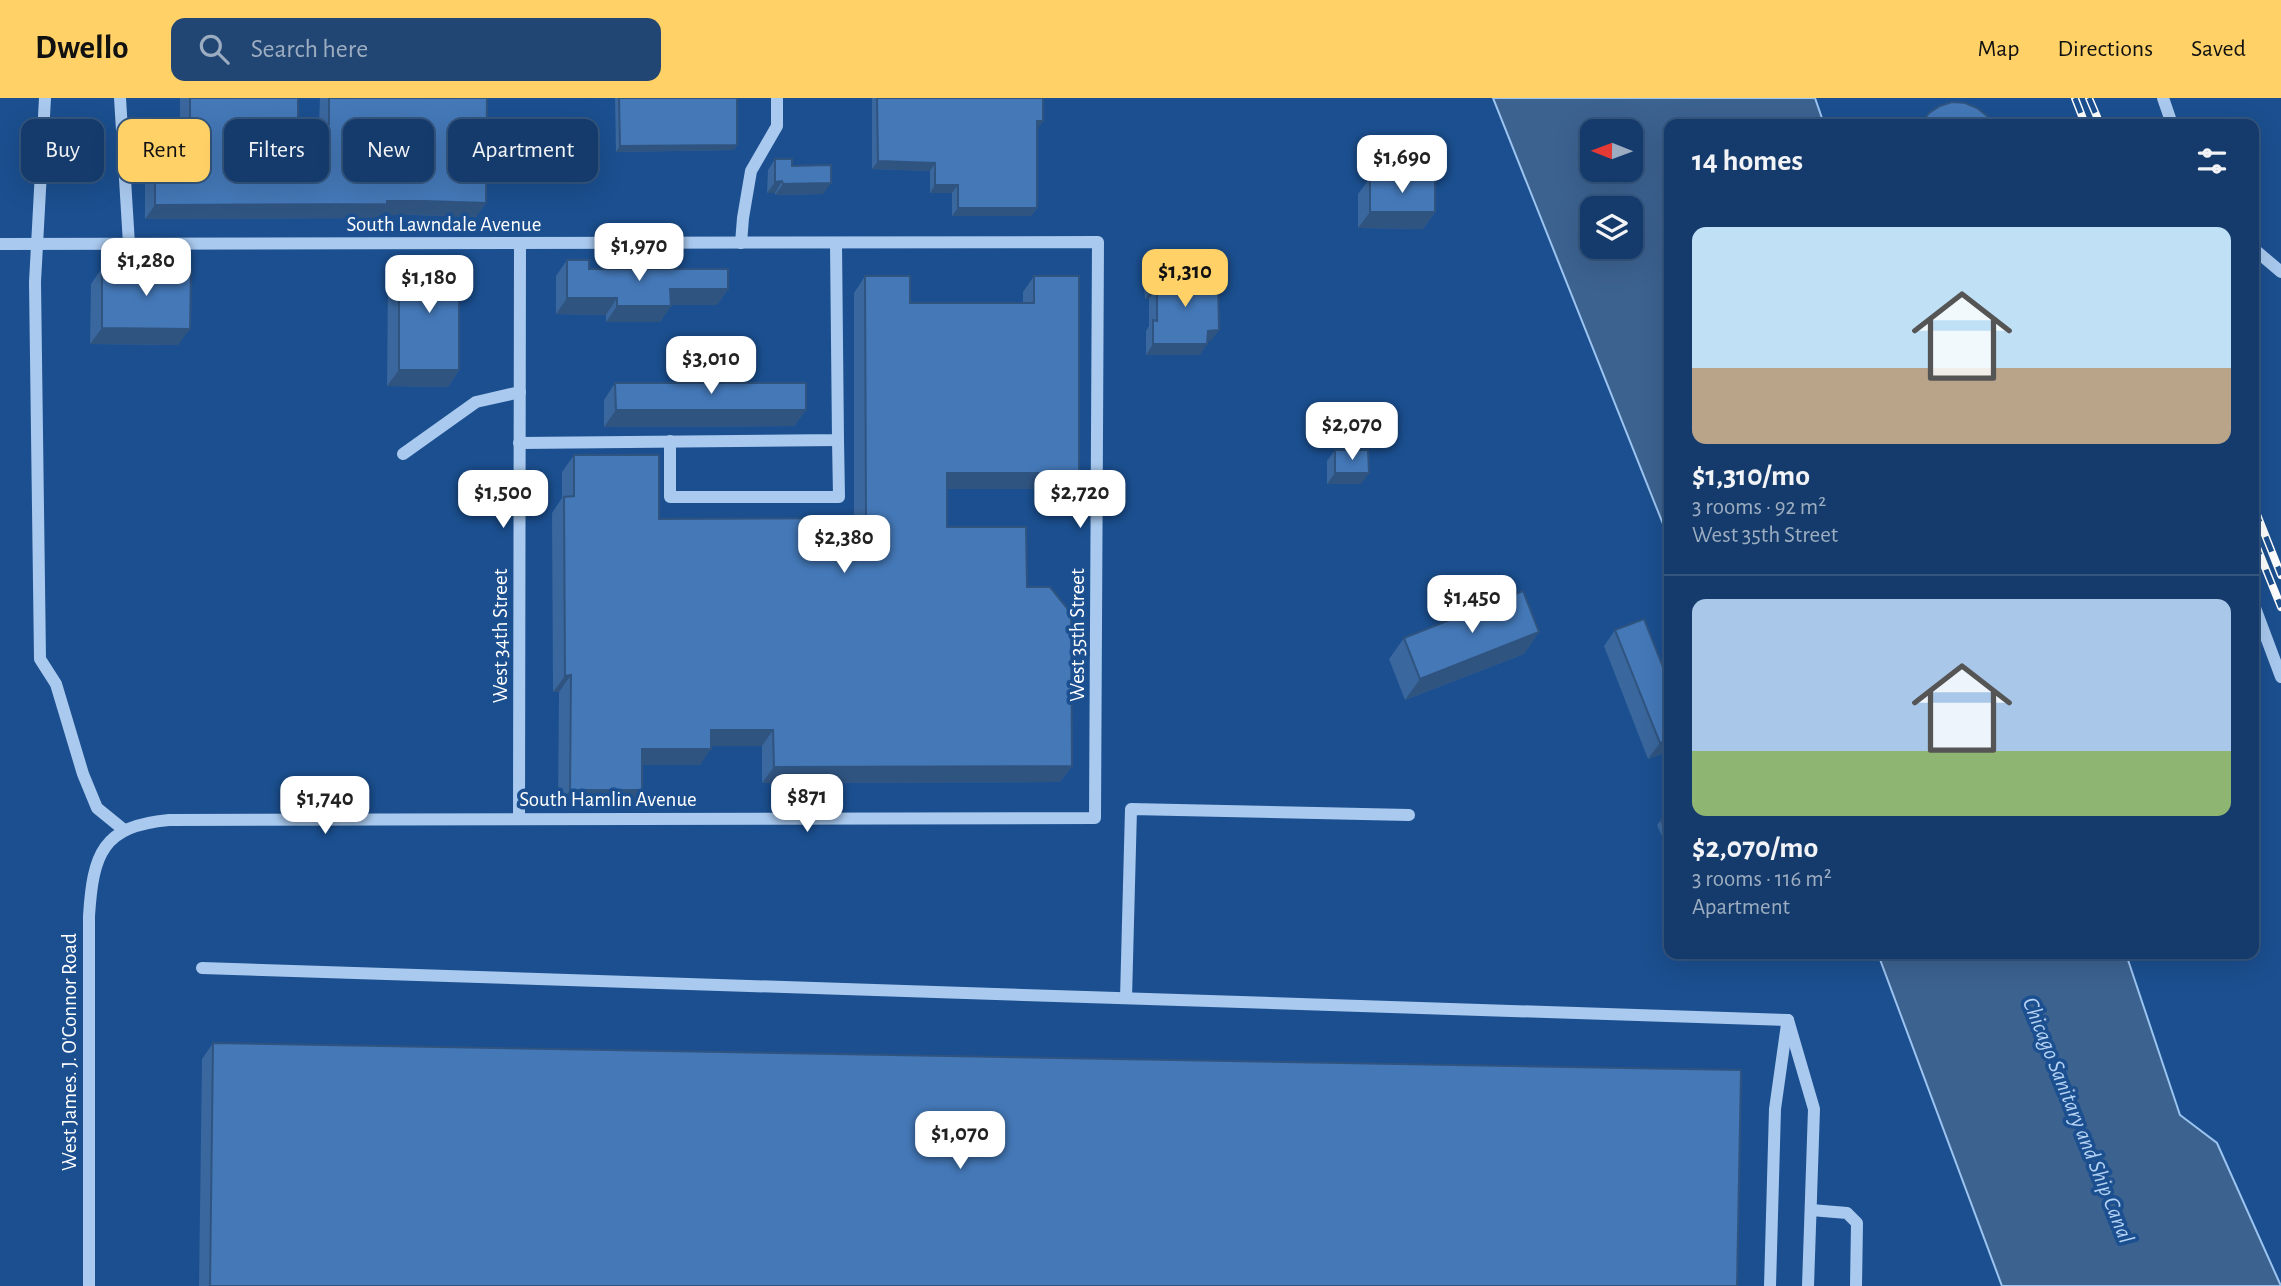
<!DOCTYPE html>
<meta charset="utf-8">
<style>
body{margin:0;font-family:"Alegreya Sans",sans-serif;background:#214673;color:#f1f3f6;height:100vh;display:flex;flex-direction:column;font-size:26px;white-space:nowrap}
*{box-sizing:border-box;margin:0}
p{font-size:23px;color:#9dadc1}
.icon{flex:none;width:38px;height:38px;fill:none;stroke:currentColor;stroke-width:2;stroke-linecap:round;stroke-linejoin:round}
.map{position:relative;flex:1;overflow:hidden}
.details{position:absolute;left:1664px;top:21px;width:595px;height:840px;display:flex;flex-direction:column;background:#143b6b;border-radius:14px;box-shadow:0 7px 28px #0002,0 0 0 2px #33557e}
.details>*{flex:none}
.top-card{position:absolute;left:21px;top:21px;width:665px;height:63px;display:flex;gap:14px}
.needle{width:46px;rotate:271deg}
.controls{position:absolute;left:1580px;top:21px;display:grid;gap:14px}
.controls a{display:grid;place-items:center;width:63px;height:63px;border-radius:14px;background:#143b6b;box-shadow:0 7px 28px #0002,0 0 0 2px #33557e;font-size:35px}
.price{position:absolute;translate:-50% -60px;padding:0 16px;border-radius:14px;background:#fff;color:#222;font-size:23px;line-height:46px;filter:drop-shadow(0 2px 4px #0008)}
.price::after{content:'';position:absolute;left:50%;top:42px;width:21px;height:16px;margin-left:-10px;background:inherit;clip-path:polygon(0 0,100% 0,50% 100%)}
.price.on{background:#ffd166;color:#111}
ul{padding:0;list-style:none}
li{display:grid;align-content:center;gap:14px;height:371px;padding:0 28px}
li+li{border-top:2px solid #33557e}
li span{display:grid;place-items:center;height:217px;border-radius:14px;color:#555}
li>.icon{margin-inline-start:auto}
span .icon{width:126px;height:126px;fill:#fffc;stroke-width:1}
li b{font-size:30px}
h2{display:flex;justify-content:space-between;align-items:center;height:84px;padding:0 28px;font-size:30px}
.pill{padding:0 24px;border-radius:14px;background:#143b6b;box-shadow:0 7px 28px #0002,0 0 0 2px #33557e;font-size:24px;line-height:63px}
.pill.on{background:#ffd166;color:#111}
header{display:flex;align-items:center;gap:42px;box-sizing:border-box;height:98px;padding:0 35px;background:#ffd166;color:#111}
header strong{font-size:33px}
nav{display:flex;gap:38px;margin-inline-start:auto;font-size:24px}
.search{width:490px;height:63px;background:#214673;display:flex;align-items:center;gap:18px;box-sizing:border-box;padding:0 24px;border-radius:14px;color:#9dadc1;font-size:26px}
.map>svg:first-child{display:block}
.water{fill:#3c6290;stroke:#9cc4f0;stroke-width:2;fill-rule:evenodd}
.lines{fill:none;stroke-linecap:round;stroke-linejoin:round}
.minor{stroke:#a9c9ee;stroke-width:12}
.rail-casing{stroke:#fff;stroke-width:8}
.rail{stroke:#1b4f8f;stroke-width:5;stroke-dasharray:16;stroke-linecap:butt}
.wall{fill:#3a679d}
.shaded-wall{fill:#305480}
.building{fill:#4478b7;stroke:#305480;stroke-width:2}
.labels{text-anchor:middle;stroke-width:7;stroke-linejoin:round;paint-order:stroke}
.street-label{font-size:21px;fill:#fff;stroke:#1b4f8f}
.water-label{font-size:23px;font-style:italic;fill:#b5d3f5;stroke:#1b4f8f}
</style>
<header>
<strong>Dwello</strong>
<div class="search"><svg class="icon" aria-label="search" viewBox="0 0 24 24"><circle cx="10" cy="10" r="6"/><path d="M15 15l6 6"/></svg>Search here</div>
<nav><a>Map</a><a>Directions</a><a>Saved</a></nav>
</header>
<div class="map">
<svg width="2281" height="1188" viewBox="0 0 2281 1188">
<rect width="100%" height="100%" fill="#1b4f8f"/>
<!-- water -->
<g class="water">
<path d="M1493,0H1815L1824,26H1670L1669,441ZM1592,33H1631V72H1592ZM1592,110H1631V149H1592Z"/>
<path d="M1878,856H2126L2180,1017L2217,1045L2281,1188H2002Z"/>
</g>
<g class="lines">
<!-- minor -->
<g class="minor">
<path d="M45,0L35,184L40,561L56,586L83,676L97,710L124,732"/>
<path d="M120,0L129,146"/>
<path d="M2163,0L2172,26"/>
<path d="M741,145L743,120L751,73L777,28V0"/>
<path d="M0,146L1098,144L1095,720L169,722C102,728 93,756 89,818V1188"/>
<path d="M2254,151L2281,174"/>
<path d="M670,343V399H839L838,342"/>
<path d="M519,345L838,342L836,145"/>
<path d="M403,356L476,304L520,294"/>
<path d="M2254,507L2281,579"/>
<path d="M519,720L520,145"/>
<path d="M202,870L1788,922"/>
<path d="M1126,900L1131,711L1409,717"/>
<path d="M1788,922L1814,1011L1808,1188"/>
<path d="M1811,1112L1847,1115L1857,1125L1856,1188"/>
<path d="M1770,1188L1775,1011L1787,926"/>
</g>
<defs>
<g id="rail">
<path d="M2075,0L2085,26"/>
<path d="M2089,0L2100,26"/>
<path d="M2254,409L2281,477"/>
<path d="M2254,442L2281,509"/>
</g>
</defs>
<!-- rail casing -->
<use href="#rail" class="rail-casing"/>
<!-- rail -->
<use href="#rail" class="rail"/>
</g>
<!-- wall -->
<g class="wall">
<path d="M180,0H298V26H319L320,0H487L486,105L476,119L415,117H379L377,120L145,121V41L155,27L180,26Z"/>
<path d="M615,0H737V47L734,52L616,54Z"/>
<path d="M872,0H1043L1037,32V110L1031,118H952V95H930V73L872,71Z"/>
<path d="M775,61L792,68L823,96L775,97V95H767L768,72Z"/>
<path d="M1370,80L1435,114L1423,131L1358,130V96Z"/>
<path d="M399,162L459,272L448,289L387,288L388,179Z"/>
<path d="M567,162L589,171L728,191L717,207H671L660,224H606V217L556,216V178Z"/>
<path d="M102,170L178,247L90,246L91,186Z"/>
<path d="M1152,175L1206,188L1211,243H1207L1200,257H1146V233L1149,228V201H1145L1144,186Z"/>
<path d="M865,178L910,205H1023V194L1034,178L1079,375L1068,391H947V429L1027,489L1072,668L1060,684L762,685V648H711L700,667H642V692L630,708L558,709L559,594H553L552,415L562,400V374L574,357L659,421L854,420V195Z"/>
<path d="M615,285L806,312L794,328L604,329V302Z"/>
<path d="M1335,352L1361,386H1327V363Z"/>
<path d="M1615,532L1670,587V653L1648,661L1604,548Z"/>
<path d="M1539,534L1524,556L1405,602L1389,561L1404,540Z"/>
<path d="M1670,719V743L1665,745L1657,727L1661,722Z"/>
<path d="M213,945L1737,1188H199L202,961Z"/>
</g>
<!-- shaded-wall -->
<g class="shaded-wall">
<path d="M1037,23H1043L1037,32Z"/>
<path d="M737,47L734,52L616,54L620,48Z"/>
<path d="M878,63L935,65L930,73L872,71Z"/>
<path d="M782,83L775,95H767L775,84Z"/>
<path d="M831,85L823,96L775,97L783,86Z"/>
<path d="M935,87H958L952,95H930Z"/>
<path d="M425,103L486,105L476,119L415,117H379L377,120L145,121L155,107Z"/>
<path d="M958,110H1037L1031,118H952Z"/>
<path d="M1370,114H1435L1423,131L1358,130Z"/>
<path d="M1157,190L1149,201H1145L1152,191Z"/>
<path d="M670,191H728L717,207H659Z"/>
<path d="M567,200H617L606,217L556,216Z"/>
<path d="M617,208H671L660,224H606Z"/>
<path d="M102,230L190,231L178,247L90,246Z"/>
<path d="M1219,232L1211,243L1200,244L1208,233Z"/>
<path d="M1153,246H1207L1200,257H1146Z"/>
<path d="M399,272H459L448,289L387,288Z"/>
<path d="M616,312H806L794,328L604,329Z"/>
<path d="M947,375H1079L1068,391H935Z"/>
<path d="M1335,375H1369L1361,386H1327Z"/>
<path d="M1539,534L1524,556L1405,602L1420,581Z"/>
<path d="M571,577L559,594H553L565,578Z"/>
<path d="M711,632H773L762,648H700Z"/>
<path d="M1670,641V653L1648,661L1660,645Z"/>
<path d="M642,651H711L700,667H630Z"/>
<path d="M1072,668L1060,684L762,685L774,669Z"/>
<path d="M570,692H642L630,708L558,709Z"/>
</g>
<!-- building -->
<g class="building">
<path d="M190,0H298V26H329V0H487L486,105L425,103H387V106L155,107V27L190,26Z"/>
<path d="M619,0H737V47L620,48Z"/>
<path d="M877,0H1043V23H1037V110H958V87H935V65L878,63Z"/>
<path d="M1952,4L1965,5L1977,10L1987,18L1993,26H1921L1929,15L1940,8Z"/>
<path d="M775,61H792V68L831,67V85L783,86L782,83L775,84Z"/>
<rect x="1370" y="80" width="65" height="34"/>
<path d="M399,162H455V170L459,169V272H399Z"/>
<path d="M567,162H589V171H728V191H670L671,208H617V200H567Z"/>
<path d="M102,170L191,171L190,231L102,230Z"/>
<path d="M1152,175H1206V188L1218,187L1219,232L1208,233L1207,246H1153V222L1157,223V190L1152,191Z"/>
<path d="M865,178H910V205H1034V178H1079V375H947V429H1026L1027,489H1050L1071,515L1072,668L774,669L773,632H711V651H642V692H570L571,577L565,578L564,399L574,398V357H659V421L866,420Z"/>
<path d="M615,285H806V312H616Z"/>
<path d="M1335,352H1368L1369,375H1335Z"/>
<path d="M1523,493L1539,534L1420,581L1404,540Z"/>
<path d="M1644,521L1670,587V641L1660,645L1615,532Z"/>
<path d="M1670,719V739H1668L1661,722Z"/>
<path d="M213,945L1741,972L1737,1188H210Z"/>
</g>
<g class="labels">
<!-- street labels -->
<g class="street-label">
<text x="444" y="133">South Lawndale Avenue</text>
<text transform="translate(1077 537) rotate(-90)" y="7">West 35th Street</text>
<text transform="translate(500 538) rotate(-90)" y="7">West 34th Street</text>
<text x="608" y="708">South Hamlin Avenue</text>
<text transform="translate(69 954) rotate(-90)" y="7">West James. J. O'Connor Road</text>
</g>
<!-- water labels -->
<g class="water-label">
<text transform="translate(2079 1022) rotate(68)" y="8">Chicago Sanitary and Ship Canal</text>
</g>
</g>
</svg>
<div class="controls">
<a><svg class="needle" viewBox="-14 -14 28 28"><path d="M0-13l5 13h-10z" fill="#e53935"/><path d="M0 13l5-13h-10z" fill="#9dadc1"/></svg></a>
<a><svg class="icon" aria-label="layers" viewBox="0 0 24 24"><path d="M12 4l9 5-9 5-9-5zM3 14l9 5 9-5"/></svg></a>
</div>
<b class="price" style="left:1402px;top:97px">$1,690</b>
<b class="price" style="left:639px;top:185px">$1,970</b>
<b class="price" style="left:146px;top:200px">$1,280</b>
<b class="price on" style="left:1185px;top:211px">$1,310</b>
<b class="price" style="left:429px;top:217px">$1,180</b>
<b class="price" style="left:711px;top:298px">$3,010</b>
<b class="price" style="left:1352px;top:364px">$2,070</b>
<b class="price" style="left:503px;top:432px">$1,500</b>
<b class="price" style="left:1080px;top:432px">$2,720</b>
<b class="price" style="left:844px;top:477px">$2,380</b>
<b class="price" style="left:1472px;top:537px">$1,450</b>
<b class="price" style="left:807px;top:736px">$871</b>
<b class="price" style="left:325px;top:738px">$1,740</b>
<b class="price" style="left:960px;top:1073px">$1,070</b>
<div class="top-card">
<a class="pill">Buy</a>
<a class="pill on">Rent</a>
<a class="pill">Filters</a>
<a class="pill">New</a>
<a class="pill">Apartment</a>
</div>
<section class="details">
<h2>14 homes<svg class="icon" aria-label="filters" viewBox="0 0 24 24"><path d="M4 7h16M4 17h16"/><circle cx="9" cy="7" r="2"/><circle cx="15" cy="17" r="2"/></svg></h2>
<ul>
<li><span style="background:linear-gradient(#bfe0f5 65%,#b9a48a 0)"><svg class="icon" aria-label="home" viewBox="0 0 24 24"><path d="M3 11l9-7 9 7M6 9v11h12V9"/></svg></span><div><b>$1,310/mo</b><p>3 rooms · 92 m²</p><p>West 35th Street</p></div></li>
<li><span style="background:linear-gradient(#a9c7e8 70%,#8fb573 0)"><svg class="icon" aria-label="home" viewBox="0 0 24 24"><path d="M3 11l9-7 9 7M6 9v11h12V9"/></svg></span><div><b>$2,070/mo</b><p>3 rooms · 116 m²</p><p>Apartment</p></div></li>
</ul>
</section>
</div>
